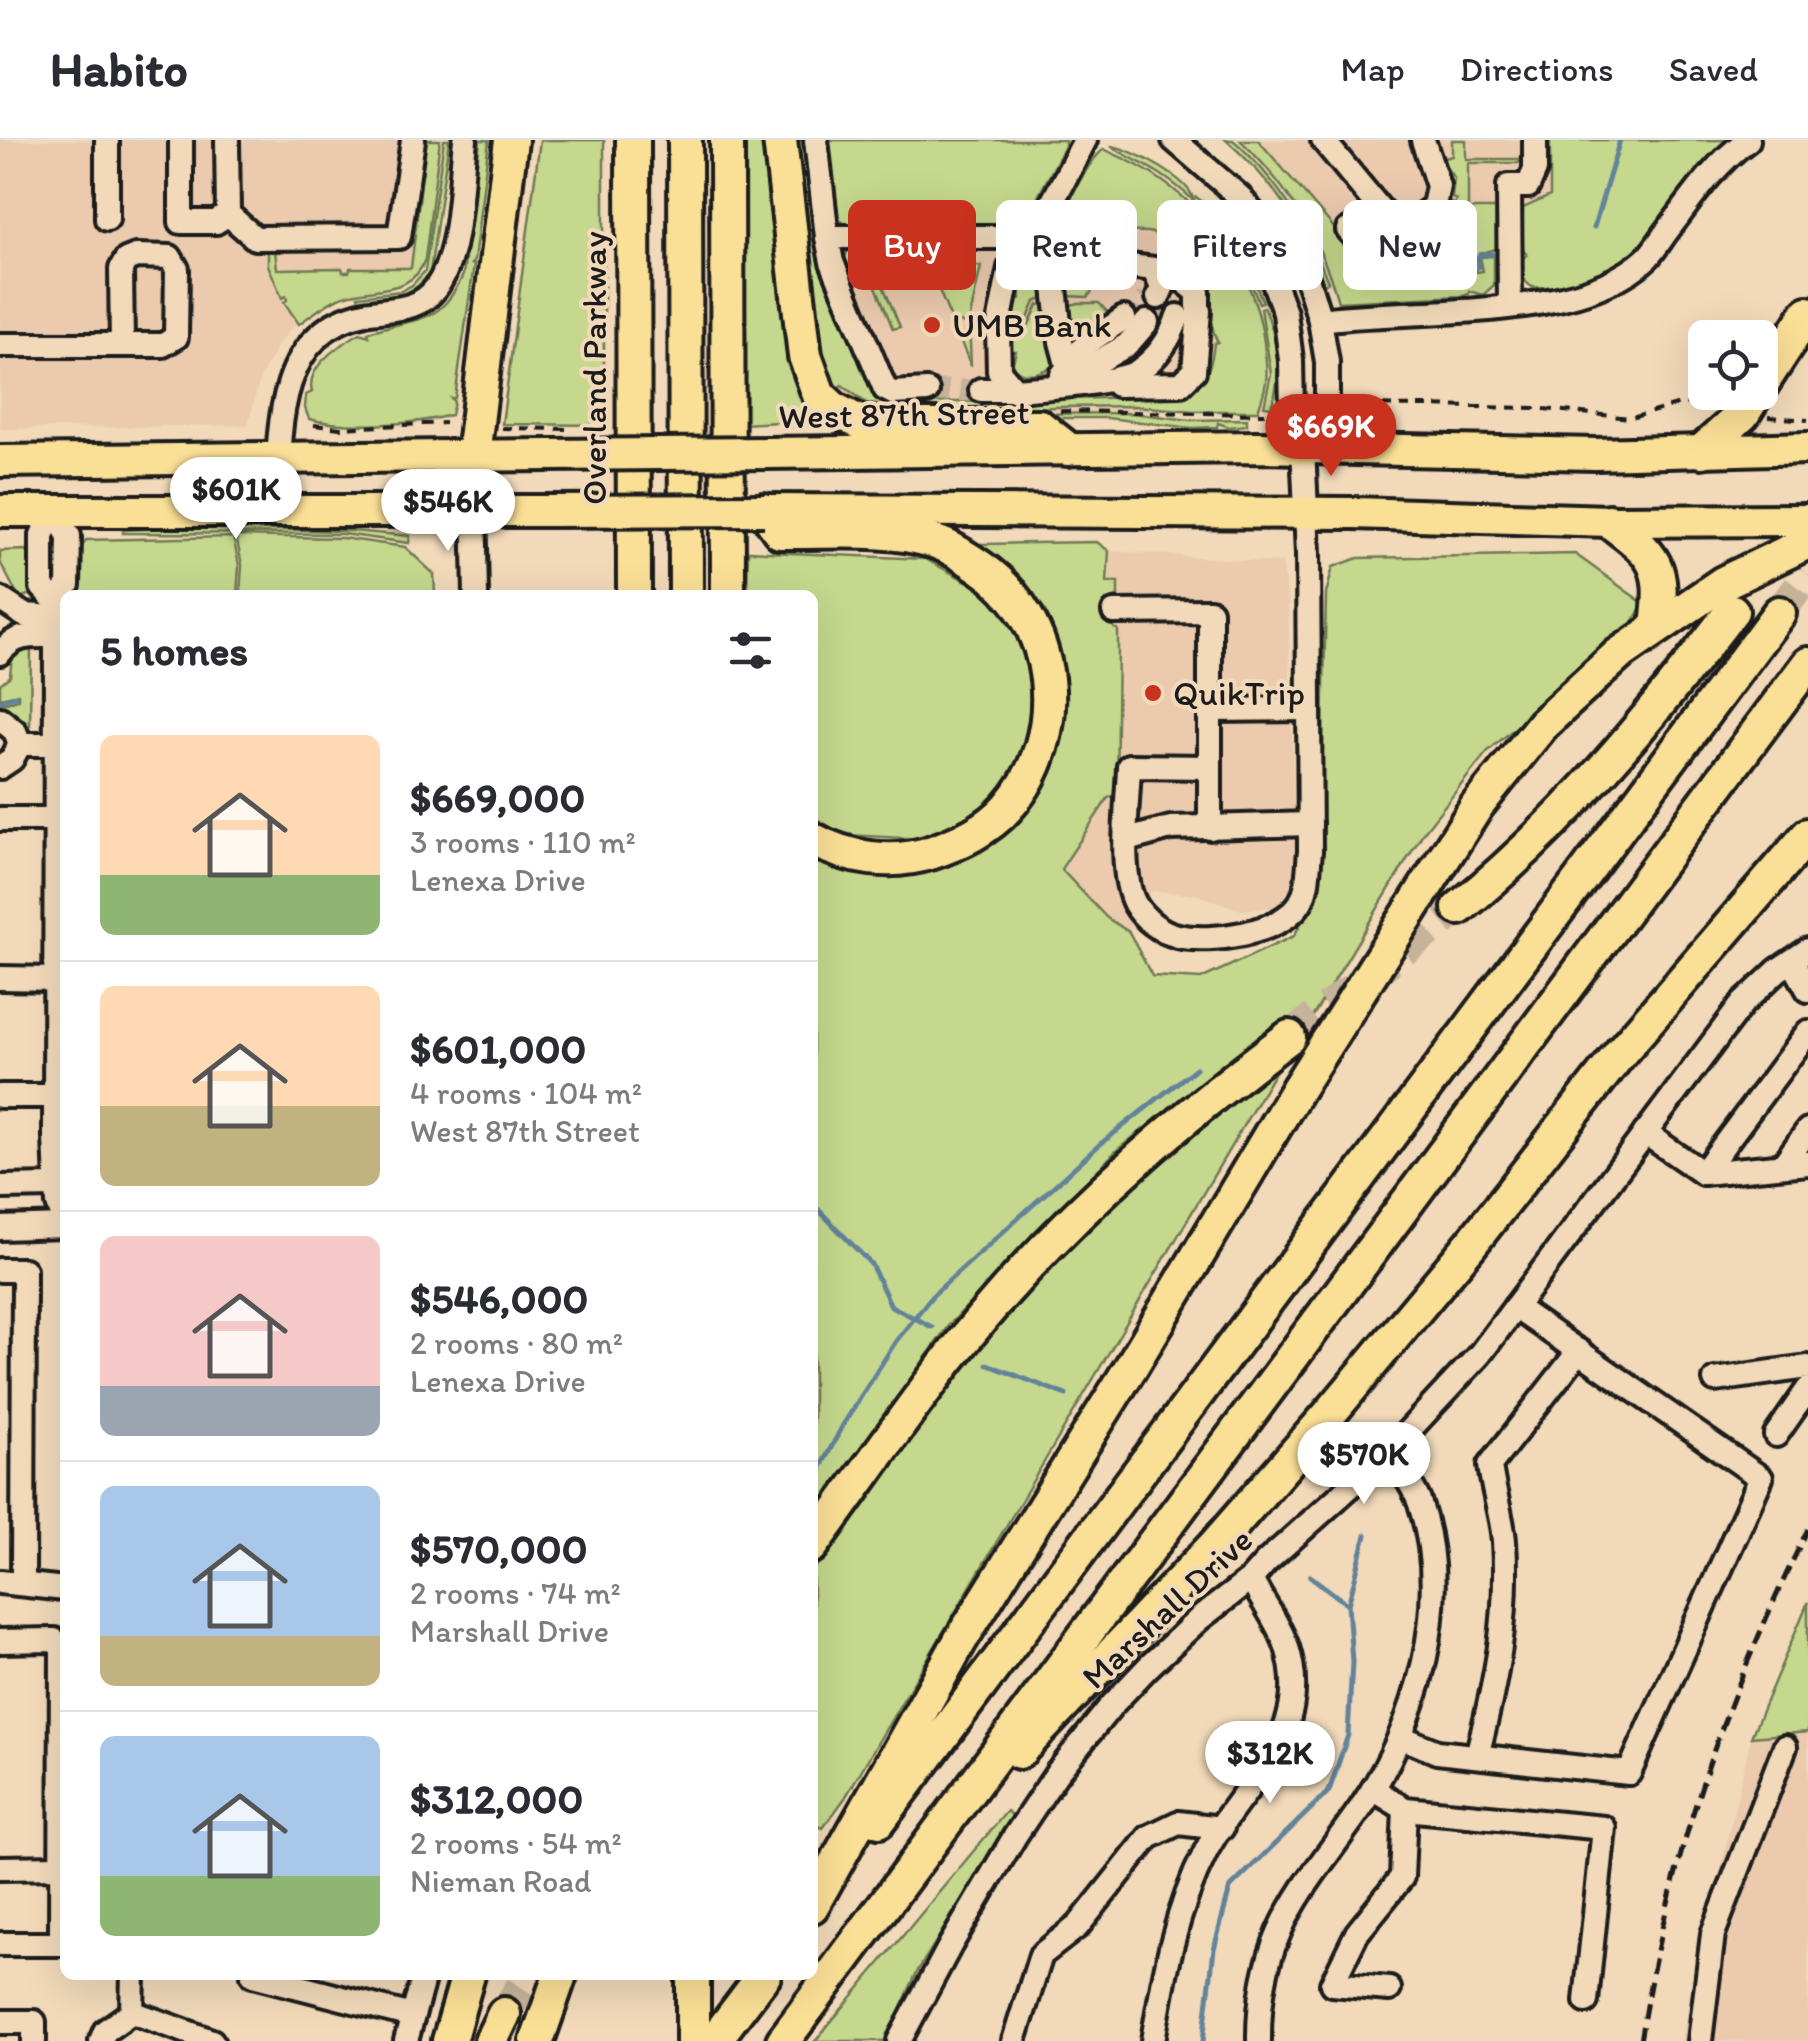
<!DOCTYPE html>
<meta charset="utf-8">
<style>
body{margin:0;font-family:Itim,sans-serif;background:#f2f2f3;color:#2b2b33;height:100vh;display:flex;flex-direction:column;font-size:38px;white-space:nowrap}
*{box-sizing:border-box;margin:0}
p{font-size:32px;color:#7c7c81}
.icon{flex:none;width:55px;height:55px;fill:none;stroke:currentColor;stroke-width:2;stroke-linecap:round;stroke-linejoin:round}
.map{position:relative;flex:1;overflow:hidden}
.details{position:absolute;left:60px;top:450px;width:758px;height:1390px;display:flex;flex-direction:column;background:#fff;border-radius:15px;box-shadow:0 10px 40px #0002}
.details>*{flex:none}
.top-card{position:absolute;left:848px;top:60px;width:810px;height:90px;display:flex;gap:20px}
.controls{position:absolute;left:1688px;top:180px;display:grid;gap:20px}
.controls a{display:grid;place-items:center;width:90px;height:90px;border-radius:15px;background:#fff;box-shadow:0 10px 40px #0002;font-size:50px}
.price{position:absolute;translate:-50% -85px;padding:0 22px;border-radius:35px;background:#fff;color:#222;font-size:32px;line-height:65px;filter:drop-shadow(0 2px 5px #0008)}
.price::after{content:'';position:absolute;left:50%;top:60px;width:30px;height:22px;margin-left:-15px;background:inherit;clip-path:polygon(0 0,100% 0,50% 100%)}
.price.current{background:#c8321e;color:#fff}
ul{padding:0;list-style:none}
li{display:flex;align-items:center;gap:30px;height:250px;padding:0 40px}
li+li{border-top:2px solid #e1e1e2}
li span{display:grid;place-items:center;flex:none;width:280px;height:200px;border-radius:15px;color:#555}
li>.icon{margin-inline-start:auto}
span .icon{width:120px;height:120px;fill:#fffc;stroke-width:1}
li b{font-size:42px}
h2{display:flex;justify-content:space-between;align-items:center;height:120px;padding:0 40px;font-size:42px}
.pill{padding:0 35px;border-radius:15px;background:#fff;box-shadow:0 10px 40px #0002;font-size:35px;line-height:90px}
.pill.current{background:#c8321e;color:#fff}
header{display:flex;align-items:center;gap:60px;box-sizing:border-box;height:140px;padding:0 50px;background:#fff;border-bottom:2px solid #e1e1e2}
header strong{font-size:48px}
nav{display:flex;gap:55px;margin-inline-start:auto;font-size:35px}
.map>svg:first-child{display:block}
.built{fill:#ebcaae}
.green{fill:#c5d88d;stroke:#707a54;stroke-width:2.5}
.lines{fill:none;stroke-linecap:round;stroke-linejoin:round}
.stream{stroke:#63839b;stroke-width:5}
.minor-tunnel{stroke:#c6b39a;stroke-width:22;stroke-dasharray:22 11;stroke-linecap:butt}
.highway-tunnel{stroke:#c6b39a;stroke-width:32;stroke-dasharray:32 16;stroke-linecap:butt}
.minor-casing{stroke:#1c1c1c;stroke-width:30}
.major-casing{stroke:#1c1c1c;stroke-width:38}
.highway-casing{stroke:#1c1c1c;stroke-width:40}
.path{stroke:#1c1c1c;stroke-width:4;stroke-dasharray:10 8;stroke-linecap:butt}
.minor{stroke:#f1d9b9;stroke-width:22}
.major{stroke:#fadf96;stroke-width:30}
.highway{stroke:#fadf96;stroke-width:32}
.rail{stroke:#1c1c1c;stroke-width:5;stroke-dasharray:15 8;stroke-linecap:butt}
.major-bridge-casing{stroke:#1c1c1c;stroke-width:38;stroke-linecap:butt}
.major-bridge{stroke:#fadf96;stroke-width:30}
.poi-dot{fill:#c8321e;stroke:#f1d9b9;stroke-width:4}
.labels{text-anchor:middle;stroke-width:8;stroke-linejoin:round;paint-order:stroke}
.poi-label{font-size:35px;fill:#1c1c1c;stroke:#f1d9b9;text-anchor:start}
.street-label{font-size:35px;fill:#1c1c1c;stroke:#f1d9b9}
</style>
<header>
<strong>Habito</strong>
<nav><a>Map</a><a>Directions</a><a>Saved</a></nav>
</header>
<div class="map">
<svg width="1808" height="1901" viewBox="0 0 1808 1901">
<rect width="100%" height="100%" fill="#f1d9b9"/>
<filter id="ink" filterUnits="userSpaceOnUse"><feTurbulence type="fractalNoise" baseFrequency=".01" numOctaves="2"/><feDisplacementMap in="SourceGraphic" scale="20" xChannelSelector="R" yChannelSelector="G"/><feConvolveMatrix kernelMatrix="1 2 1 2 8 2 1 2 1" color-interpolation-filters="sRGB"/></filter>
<g filter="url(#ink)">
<!-- built -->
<g class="built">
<path d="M0,0H438L420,129L344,153L290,189L277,206L260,238L248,285L0,289Z"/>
<path d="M832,0L1061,5L1109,19L1204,83L1228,268L917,278L867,272L833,249Z"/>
<path d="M1243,0H1690L1552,78L1387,143L1319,102L1267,23Z"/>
<path d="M1109,411L1282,423L1288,461L1296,744L1283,766L1242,770L1198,755L1152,751L1129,792L1107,778L1061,729L1109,658Z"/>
<path d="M1808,1592V1901H1681L1751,1597Z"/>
</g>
<!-- green -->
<g class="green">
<path d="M426,0H440L425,119C413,157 371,145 341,157C326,163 313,174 299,184L284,162L287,160L286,156L282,158L268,125V111L275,110L277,129L342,128L343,132H349L350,128H411Z"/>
<path d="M444,0H449L430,132C414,158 388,159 359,160L358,156L401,151L412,145L425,131Z"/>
<path d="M480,0H489L474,121L471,124L474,125L455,258H451L454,262L451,275C414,285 346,289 309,279L305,268L306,255L312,252C305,227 339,205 360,193L369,196L368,192C414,177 439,188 463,135Z"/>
<path d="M540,0H604V285L502,284Z"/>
<path d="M742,0H773L814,267L798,281L742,284Z"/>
<path d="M795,0H806L803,8H807L818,113L873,247L918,263L1175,256C1203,249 1212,230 1214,203L1218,202C1199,170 1233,154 1178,121L1182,101L1148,92L1114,91V108L1110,110L1075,101L1064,91C1060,71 1088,22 1104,9C1120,17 1137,24 1152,34C1210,71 1255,133 1264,202C1265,215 1268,229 1266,241C1265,251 1261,261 1258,271H1194L1134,266L901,269L866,263L842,245L833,250L819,220Z"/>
<path d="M827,0H1065V6L1026,79L1020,83L847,85L839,80L835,71Z"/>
<path d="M1226,0H1233L1241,7C1281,46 1309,90 1328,142L1324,144C1316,130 1312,114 1305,100C1286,61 1258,28 1226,0Z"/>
<path d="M1240,0H1258L1356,113C1384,131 1393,88 1426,101L1457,74L1451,63L1454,64L1456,60L1452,58L1454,38L1440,19L1452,16V0H1466V19H1520L1523,12V20L1518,23H1468V69H1496V109L1479,114L1476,132L1483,131L1480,117L1494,116V145L1483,155L1469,151V154L1461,156L1338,162C1321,99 1287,45 1240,0Z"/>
<path d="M1550,0H1731C1661,56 1644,154 1532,147C1521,140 1520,131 1522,119L1527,115L1522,108L1523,68L1550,56Z"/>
<path d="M1111,6C1133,9 1190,40 1193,59L1196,57L1204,63L1243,114L1263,162L1259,163C1239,110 1208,65 1160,34C1144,23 1126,17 1111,6Z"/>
<path d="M865,107L866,135L853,139C845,129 840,117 851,108Z"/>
<path d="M1060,114L1106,131L1088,157L1066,156L1054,123Z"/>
<path d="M872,126H981L969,182L971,226L960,200L966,192L965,184L951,179L931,131H877L900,187L893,189L871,134Z"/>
<path d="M1033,130L1042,134L1048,157L1035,162L1023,189L1010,190L1015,162L1021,158L1020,140Z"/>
<path d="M1079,163H1099L1111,176L1078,197L1071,193L1066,166Z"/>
<path d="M1048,164L1057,222C1045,233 1023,240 1012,226L1016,211H1012L1010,197L1025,193L1038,165Z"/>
<path d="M1264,167C1277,195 1283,238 1271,267L1264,266L1271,234L1261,168Z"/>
<path d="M1132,273L1190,280L1247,279V285L1229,287L1218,283L1217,287L1192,288L1107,278H1028L1025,274Z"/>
<path d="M165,388L352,391L410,396L409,403L343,394L123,393V390Z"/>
<path d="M236,396L342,398L405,407L434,434L435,455H240L242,425Z"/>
<path d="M233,397L239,425L237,455H77V416L86,400Z"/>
<path d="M1097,402L1109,411L1107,442H1118V456L1114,458V488L1118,490V505L1116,655L1108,658L1061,729L1107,778L1129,792L1152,836L1201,839L1294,796L1320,747L1326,454L1333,427L1358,418L1575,414L1643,463L1630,488L1487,612L1423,693L1310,881L1279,883L1117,1010L948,1186L813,1376V711L891,731L1027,658L1056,618L1067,563L1062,525L1044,478L980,411L981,404Z"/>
<path d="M26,410L31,418V454L19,458L0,422V411Z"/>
<path d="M748,411L925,419L981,449L1018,486L1039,555L1028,614L988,670L924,699L845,695L813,677L812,455H747Z"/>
<path d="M22,507L31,509L30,585L26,588L1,564L18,559V554L0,558V544L10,536C11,525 11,513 22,507Z"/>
<path d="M1281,922L845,1658L823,1688L813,1684V1431L941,1246L1061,1107Z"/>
<path d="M1808,1462V1592L1751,1597Z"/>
<path d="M1007,1671L1013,1676L917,1832L886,1901H815Z"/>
</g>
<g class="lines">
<!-- stream -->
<g class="stream">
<path d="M1594,87L1620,0"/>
<path d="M1479,127L1477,119L1480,115L1496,114"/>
<path d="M0,561L15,556"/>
<path d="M812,1063L871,1124L891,1166L932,1187"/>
<path d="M987,1224L1066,1255"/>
<path d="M814,1340L843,1285L896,1201L932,1156L1098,1006L1196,928"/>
<path d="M1310,1436L1347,1464"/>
<path d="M1203,1901L1214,1809L1230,1748L1329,1651L1348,1595L1352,1522L1348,1465L1366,1395"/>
</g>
<!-- minor-tunnel -->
<g class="minor-tunnel">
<path d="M1161,180L1168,160"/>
<path d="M1130,186L1141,175L1148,155"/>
<path d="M927,251L981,250"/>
</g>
<!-- highway-tunnel -->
<g class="highway-tunnel">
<path d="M1779,473L1808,434"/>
<path d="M1289,897L1459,768"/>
<path d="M504,1874L529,1835"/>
</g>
<defs>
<g id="minor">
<path d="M107,0V79"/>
<path d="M181,0V82H216L228,74"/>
<path d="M227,0L228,74L255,98L399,97L413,0"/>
<path d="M816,0L827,97H1034L1010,128L998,189L999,231L1015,250C1039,248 1121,243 1138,231C1157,218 1171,198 1178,176"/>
<path d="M1085,0L1034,97L1113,124L1171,131L1198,152V166"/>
<path d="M1174,0L1239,56L1268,92L1297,116L1304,128L1320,180L1327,222V268L1303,307"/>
<path d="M1323,0L1399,92"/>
<path d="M1348,90L1362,106L1376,107L1386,102L1434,66L1438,46L1423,0"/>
<path d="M827,97L832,122L885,249L893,253L927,251"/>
<path d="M1025,107L1054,138L1061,202L1068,228"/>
<path d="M1154,129L1162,148L1158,157"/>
<path d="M1510,166L1509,46H1528L1535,30V0"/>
<path d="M1320,180C1412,167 1579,184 1648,117C1656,108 1663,96 1671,86C1694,55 1716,23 1748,0"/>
<path d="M0,205H163L176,197L177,129L170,117L136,116L126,120L121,129L122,205"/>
<path d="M1194,231L1199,171"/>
<path d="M1062,235L1086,204L1124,178"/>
<path d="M1070,238L1127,205L1147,182"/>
<path d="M1117,245L1181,244L1188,237"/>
<path d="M981,250H1015"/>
<path d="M473,316L476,455"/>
<path d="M54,371L69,396L68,445L56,462V496L55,997L58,1064L65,1081"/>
<path d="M54,371L42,395V447L56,462"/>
<path d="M277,372C279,300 272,192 365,173C391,168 417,172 435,149C461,116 460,42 465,0"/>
<path d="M0,459L24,475L56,477"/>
<path d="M1114,472L1210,471V688"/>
<path d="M0,513C16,493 32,496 56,496"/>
<path d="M1210,570L1309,569"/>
<path d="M0,579L15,591L20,604"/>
<path d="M20,604H56"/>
<path d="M0,627L12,619L20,604"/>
<path d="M1210,627L1129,626C1128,662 1118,733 1135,764C1144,779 1160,792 1178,796C1210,803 1280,794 1300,763C1309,748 1308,728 1310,711L1308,414L1303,307L1292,272L1291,220L1285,173L1268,127V92"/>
<path d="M0,679H57"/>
<path d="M1127,700L1171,688L1310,684"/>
<path d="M1792,821L1808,850"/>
<path d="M0,838L56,839"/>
<path d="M0,956H56"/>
<path d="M1645,993L1703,1033L1808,892"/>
<path d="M1783,1025L1808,990"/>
<path d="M1703,1033L1808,1023"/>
<path d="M0,1047L56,1046"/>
<path d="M0,1088L65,1086"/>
<path d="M0,1130H24L23,1442"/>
<path d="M1715,1240L1808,1227"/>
<path d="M1776,1295L1808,1249"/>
<path d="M0,1442L65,1449"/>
<path d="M0,1501L54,1500L62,1508L61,1804"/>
<path d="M1401,1597L1437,1612L1629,1633L1761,1338L1515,1167"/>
<path d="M1477,1616C1496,1541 1509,1479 1504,1401C1502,1376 1493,1351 1490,1325L1579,1211"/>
<path d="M1373,1649L1405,1669L1604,1688L1586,1861"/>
<path d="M0,1728L60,1727"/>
<path d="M0,1804H65"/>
<path d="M253,1835L412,1876"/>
<path d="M1389,1849L1332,1844L1357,1793L1402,1737L1405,1669"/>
<path d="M132,1872L212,1901"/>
<path d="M132,1872L133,1835"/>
<path d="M0,1882H34V1901"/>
<path d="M101,1901L105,1891L132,1872"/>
<path d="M406,1901L424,1835"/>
<path d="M899,1901L951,1804L1015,1696L1057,1633L1111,1566L1148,1527L1199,1479L1251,1439L1266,1422L1390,1311L1480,1214L1742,864L1778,830L1808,810"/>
<path d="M1014,1901L1041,1815L1078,1786L1149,1697L1178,1683L1222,1688"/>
<path d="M1153,1901C1164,1834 1175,1772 1206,1711C1243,1640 1315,1598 1287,1507C1279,1483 1262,1462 1251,1439"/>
<path d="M1259,1901C1258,1792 1302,1752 1360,1669C1417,1587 1453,1463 1420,1364C1414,1346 1399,1328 1390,1311"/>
<path d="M1700,1901L1713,1794L1785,1607"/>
</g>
<g id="major">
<path d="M767,313L1258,307L1596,314L1808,308"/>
<path d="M0,321L549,315"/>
<path d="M764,370L1353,373L1609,381L1808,380"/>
<path d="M0,371H549"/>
</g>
<g id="highway">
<path d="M633,0L634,455"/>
<path d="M685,0L686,455"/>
<path d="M727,0L728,455"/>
<path d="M780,0L805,216L819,255L834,269L861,283L876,286H1039L1068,309"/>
<path d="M1760,247L1808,173"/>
<path d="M1702,311L1743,274L1757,252"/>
<path d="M473,316L511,0"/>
<path d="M764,370L780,392C829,393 885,387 932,401C949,405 965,417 979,426C1059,479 1071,596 1008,667C988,690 959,703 930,713C891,725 848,719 812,699"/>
<path d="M1609,381C1657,416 1665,426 1657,486"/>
<path d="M1459,768C1565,682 1649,579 1732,471"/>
<path d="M812,1406C874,1322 932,1234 1001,1156C1087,1058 1185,975 1289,897"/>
<path d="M1019,1612L1215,1405L1332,1271L1471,1104L1621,912L1808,695"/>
<path d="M879,1681L1779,473"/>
<path d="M812,1766L960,1501L1131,1227L1298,948L1477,666L1543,584L1618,515L1723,443L1808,402"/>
<path d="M693,1835V1901"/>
<path d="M449,1901L468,1835"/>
<path d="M491,1901L504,1874"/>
<path d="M537,1901L560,1835"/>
<path d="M714,1901L764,1835"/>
<path d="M783,1901L1808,524"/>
</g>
</defs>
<!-- minor casing -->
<use href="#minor" class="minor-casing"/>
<!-- major casing -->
<use href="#major" class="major-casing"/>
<!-- highway casing -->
<use href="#highway" class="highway-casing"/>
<!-- path -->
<g class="path">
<path d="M1364,265L1535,268L1631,278L1683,263L1715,267"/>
<path d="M1060,271L1265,274"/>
<path d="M1768,277L1808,280"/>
<path d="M314,285L340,288L445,283"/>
<path d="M782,287L799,285L805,279"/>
<path d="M502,288L566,289"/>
</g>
<!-- minor -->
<use href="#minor" class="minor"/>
<!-- major -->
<use href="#major" class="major"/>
<!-- highway -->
<use href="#highway" class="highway"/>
<!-- rail -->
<path class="rail" d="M1640,1901C1670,1715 1725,1558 1808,1389"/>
<defs>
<g id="major-bridge">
<path d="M549,315L767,313"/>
<path d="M549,371L764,370"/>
</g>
</defs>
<!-- major-bridge casing -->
<use href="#major-bridge" class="major-bridge-casing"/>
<!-- major-bridge -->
<use href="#major-bridge" class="major-bridge"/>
</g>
</g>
<!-- markers -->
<g class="poi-dot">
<circle cx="932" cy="185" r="10"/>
<circle cx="1153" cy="553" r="10"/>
</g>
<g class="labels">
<!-- poi labels -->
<g class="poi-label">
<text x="952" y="197">UMB Bank</text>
<text x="1173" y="565">QuikTrip</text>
</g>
<!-- street labels -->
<g class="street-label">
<text transform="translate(594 228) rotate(-90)" y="12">Overland Parkway</text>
<text transform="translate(904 274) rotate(-1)" y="12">West 87th Street</text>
<text transform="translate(1167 1468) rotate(-43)" y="12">Marshall Drive</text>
</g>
</g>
</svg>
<div class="controls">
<a><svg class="icon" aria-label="locate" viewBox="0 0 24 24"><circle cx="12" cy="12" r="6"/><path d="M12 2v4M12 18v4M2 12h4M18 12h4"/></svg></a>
</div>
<b class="price current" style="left:1331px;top:339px">$669K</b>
<b class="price" style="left:236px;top:402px">$601K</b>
<b class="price" style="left:448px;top:414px">$546K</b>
<b class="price" style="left:1364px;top:1367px">$570K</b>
<b class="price" style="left:1270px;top:1666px">$312K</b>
<div class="top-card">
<a class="pill current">Buy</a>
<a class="pill">Rent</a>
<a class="pill">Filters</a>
<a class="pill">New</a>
</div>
<section class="details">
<h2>5 homes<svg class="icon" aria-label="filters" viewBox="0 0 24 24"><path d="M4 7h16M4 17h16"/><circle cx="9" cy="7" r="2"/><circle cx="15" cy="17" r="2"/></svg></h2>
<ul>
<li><span style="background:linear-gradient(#ffd9b3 70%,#8fb573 0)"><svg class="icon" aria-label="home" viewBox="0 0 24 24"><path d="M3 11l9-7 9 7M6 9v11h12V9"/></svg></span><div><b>$669,000</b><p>3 rooms · 110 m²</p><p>Lenexa Drive</p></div></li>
<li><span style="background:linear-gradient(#ffd9b3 60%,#c2b280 0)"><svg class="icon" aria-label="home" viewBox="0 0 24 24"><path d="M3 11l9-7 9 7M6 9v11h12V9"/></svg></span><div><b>$601,000</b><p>4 rooms · 104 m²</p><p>West 87th Street</p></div></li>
<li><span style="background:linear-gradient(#f6c9c9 75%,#9aa5b1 0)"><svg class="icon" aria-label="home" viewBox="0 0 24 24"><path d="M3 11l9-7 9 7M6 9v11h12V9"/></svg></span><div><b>$546,000</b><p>2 rooms · 80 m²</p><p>Lenexa Drive</p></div></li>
<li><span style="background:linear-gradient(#a9c7e8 75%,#c2b280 0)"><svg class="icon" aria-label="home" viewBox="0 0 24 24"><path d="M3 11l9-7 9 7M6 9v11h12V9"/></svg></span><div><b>$570,000</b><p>2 rooms · 74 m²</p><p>Marshall Drive</p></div></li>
<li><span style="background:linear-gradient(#a9c7e8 70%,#8fb573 0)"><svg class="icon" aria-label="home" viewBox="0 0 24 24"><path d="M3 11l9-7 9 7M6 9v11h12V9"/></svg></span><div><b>$312,000</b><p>2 rooms · 54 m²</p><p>Nieman Road</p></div></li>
</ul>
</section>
</div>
